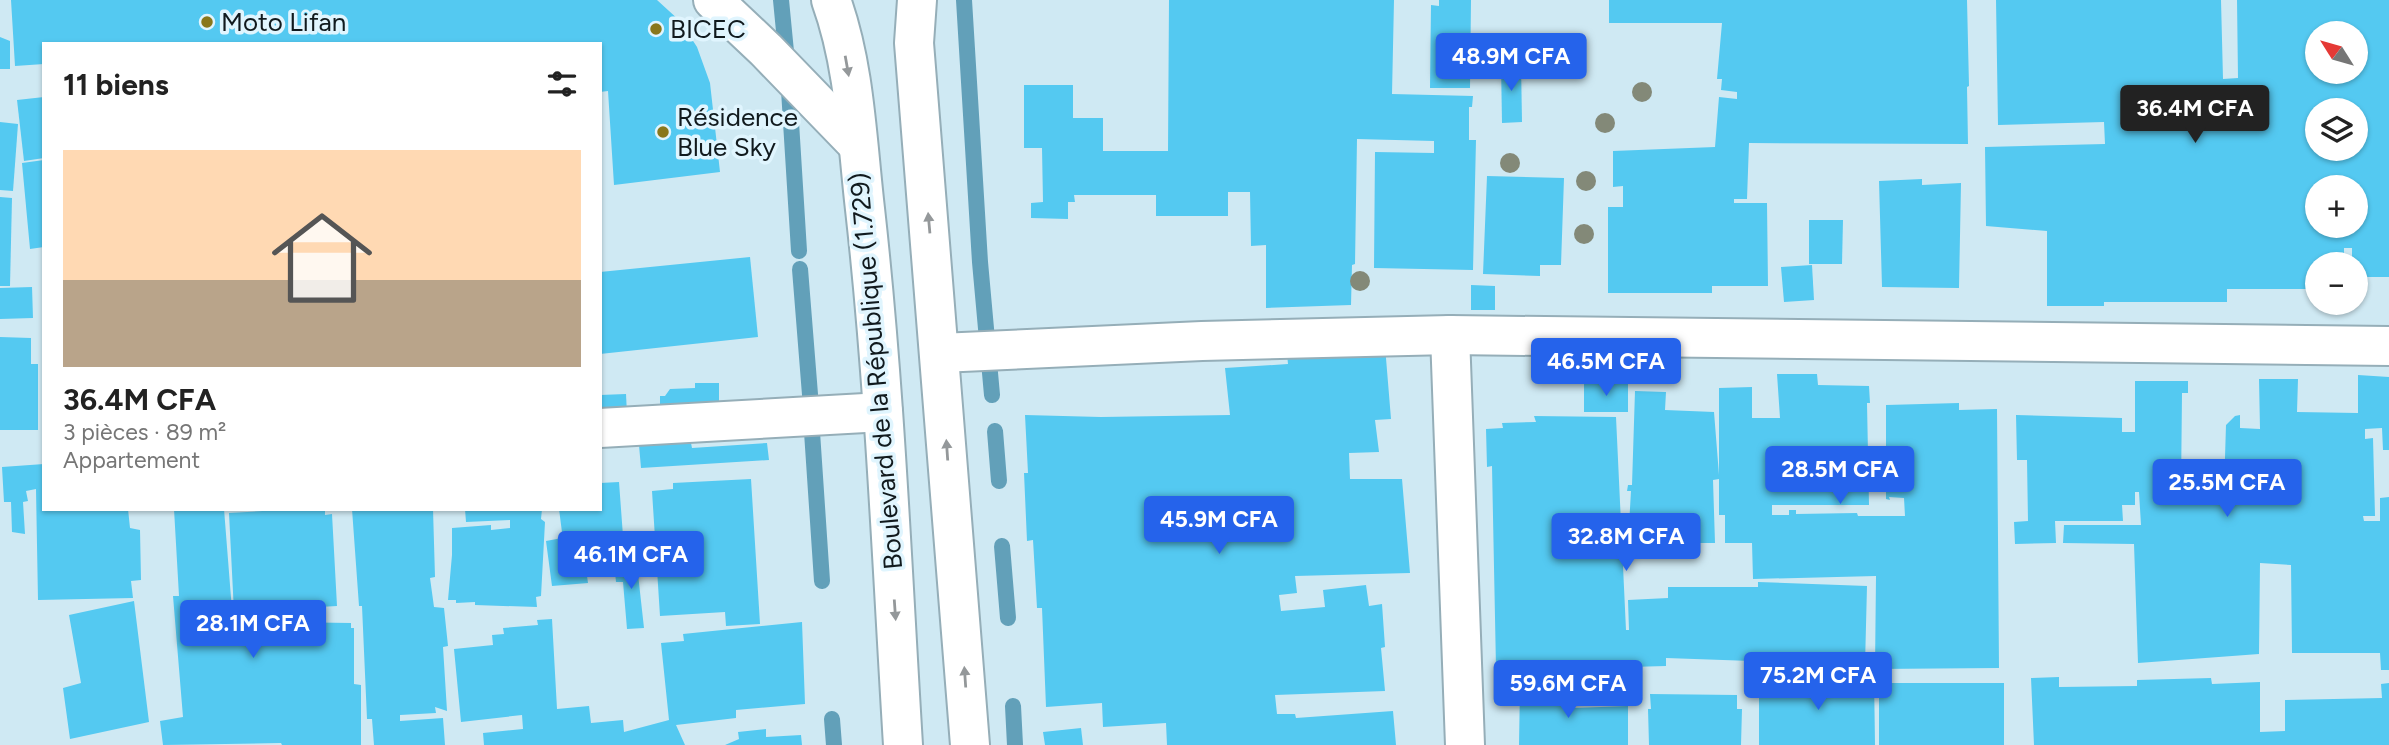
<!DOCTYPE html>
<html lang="fr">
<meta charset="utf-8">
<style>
body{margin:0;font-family:Figtree,sans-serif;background:#f2f2f2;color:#222;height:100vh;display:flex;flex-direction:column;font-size:26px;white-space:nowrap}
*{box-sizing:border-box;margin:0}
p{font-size:23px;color:#767676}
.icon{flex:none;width:38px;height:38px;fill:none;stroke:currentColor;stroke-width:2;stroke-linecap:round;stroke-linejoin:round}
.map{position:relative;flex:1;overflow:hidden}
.panel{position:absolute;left:42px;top:42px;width:560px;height:469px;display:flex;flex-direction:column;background:#fff;border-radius:0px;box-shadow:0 2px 5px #0004}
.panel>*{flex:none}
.needle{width:46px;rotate:307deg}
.tools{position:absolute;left:2305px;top:21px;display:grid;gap:14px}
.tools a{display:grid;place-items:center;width:63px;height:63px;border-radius:50%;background:#fff;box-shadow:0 2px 5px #0004;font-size:35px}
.price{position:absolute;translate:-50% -60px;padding:0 16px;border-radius:7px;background:#2563eb;color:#fff;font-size:23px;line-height:46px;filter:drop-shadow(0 2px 4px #0008)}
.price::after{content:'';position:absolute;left:50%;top:42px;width:21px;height:16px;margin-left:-10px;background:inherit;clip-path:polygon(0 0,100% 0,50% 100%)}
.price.active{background:#222;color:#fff}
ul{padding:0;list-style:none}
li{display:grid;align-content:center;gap:14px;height:371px;padding:0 21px}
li+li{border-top:2px solid #e0e0e0}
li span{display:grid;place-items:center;height:217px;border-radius:0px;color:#555}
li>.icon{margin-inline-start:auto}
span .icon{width:126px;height:126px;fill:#fffc;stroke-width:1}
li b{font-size:30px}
h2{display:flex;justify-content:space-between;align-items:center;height:84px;padding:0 21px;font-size:30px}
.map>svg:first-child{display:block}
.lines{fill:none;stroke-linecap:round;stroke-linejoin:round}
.stream{stroke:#62a0b9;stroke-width:16}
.building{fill:#54c9f1;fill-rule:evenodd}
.minor-casing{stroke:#95aeb8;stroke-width:42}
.major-casing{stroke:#95aeb8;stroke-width:42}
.minor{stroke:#fff;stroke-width:38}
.major{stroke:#fff;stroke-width:38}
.tree{fill:#838978}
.oneway{fill:#94989a}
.poi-dot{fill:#89771b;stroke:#e0f5fe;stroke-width:2.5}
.labels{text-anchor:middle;stroke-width:7;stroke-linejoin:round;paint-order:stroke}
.poi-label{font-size:26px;fill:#111a1e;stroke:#e0f5fe;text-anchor:start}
.street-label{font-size:26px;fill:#111a1e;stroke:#e0f5fe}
</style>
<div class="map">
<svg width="2389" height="745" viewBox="0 0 2389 745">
<rect width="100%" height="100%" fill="#cfe9f3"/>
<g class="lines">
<!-- stream -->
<g class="stream">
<path d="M781,0L787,62"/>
<path d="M964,0L980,262L992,395"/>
<path d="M789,90L799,251"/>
<path d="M800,269L811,407"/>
<path d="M995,431L999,481"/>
<path d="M812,432L822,581"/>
<path d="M1002,546L1008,618"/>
<path d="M1013,706L1015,745"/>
<path d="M832,719L834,745"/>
</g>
</g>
<!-- building -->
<g class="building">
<path d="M11,0H657L680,21L697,47L710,83L720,172L614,185L608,91L600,92V44H44V64L15,66Z"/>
<path d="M1169,0H1394L1392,94L1473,96L1472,107H1469V140H1476L1473,270L1374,268L1375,152L1434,153V141L1357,139L1355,264L1352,265L1351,305L1266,308V245L1251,246L1250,192H1228V216H1156V195H1074L1075,202H1068V219L1031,218V203L1043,202L1042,148H1024V85H1073V118H1103V151H1168Z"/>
<path d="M1439,0H1471L1470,88H1430L1431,5L1439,6Z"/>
<path d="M1609,0H1967L1969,86L1967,87L1968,144L1749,143L1747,199H1734V203H1767L1768,286H1712V293H1608V207H1623V186L1613,187V151L1715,147L1719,97L1737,99V92L1721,90L1722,79H1717L1722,23H1609Z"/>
<path d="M1996,0H2221L2223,79L2238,78L2237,0H2389V277H2356V264H2352V248H2344V264H2317V289H2227V302H2104V306H2047V231L1986,226L1985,147L2105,144L2104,122L1998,125ZM2317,33H2356V72H2317ZM2317,110H2356V149H2317ZM2317,187H2356V226H2317Z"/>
<path d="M0,37L10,41V69H0Z"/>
<path d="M1501,64H1521L1522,122L1502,123Z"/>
<path d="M44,97V158L24,161L17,100Z"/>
<path d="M0,122L18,124L13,191L0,190Z"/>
<path d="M44,160V247L30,249L22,163Z"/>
<path d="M1487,176L1564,178L1561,265H1540V276L1483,274Z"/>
<path d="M1922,179V185L1961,183L1959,288L1882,287L1879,181Z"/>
<path d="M0,197L12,198L10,286H0Z"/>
<path d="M1809,220H1843L1842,264H1809Z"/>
<path d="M750,257L758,337L600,354V272Z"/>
<path d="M1812,265L1814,300L1784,302L1781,267Z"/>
<path d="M1471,285L1495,286V310H1471Z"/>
<path d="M32,287L33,318L0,319V288Z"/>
<path d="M0,337L31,338V364H38V430H0Z"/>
<path d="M1385,346L1391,419L1375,420L1379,452L1349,453L1350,479H1402L1410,573L1295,576L1297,593L1279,595L1281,611L1325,607L1323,590L1366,585L1369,606L1382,604L1385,647L1381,648L1385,691L1275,695L1277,714H1295L1296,718L1393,711L1396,745H1167L1166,723L1103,727L1102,703L1046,707L1042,608H1037L1033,540L1027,541L1024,473H1028L1025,415L1101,417L1230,415L1225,368L1288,364L1287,354Z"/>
<path d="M1777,374H1817L1818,385L1869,386L1870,403H1867L1869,505H1772V515H1789V510H1796V514L1857,513L1858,516H1905L1904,498L1889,497L1890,500L1886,499V405L1959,403V410L1997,409L1999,668L1875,669L1876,576L1753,579L1752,543H1725V515H1719V479L1713,480L1715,543H1628L1631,491H1627L1628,485H1632L1635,391L1666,392L1665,410L1714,412L1719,475V388L1752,387V418H1780Z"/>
<path d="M2358,375L2389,377V450H2383L2382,428L2365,429V439L2373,438L2375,516H2363L2364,521H2380V498L2389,497V670H2381L2380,653H2292L2291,565L2260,563L2259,654L2138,663L2134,544L2063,543L2064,525H2141L2139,492H2135V505H2122L2123,521H2055L2056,543L2015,544L2014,522L2028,521L2027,460H2017L2016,415L2122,418V432H2135V381H2188V393H2182L2181,489L2224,490L2226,425L2235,416L2240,415V428L2260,429L2259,379H2298L2297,412L2358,413Z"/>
<path d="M695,383H719V403H697L698,409H660V396H665L670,389L695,388Z"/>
<rect x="1584" y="384" width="44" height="28"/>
<path d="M626,394L627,414L600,417V395Z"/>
<path d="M1534,416L1616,417L1626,630H1629L1628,600L1668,598V587H1758V582L1867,586L1865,665L1666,658V666L1630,667V662L1624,663L1625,670L1496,668L1492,466L1487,467L1486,429L1503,428L1502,423L1536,422Z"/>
<path d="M691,443L692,448L767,443L769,460L641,468L639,445Z"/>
<path d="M44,464V509H128L130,528L140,530L141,580L131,581L133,598L38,600L36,489L26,491L28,501L23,502L25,534L12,532L11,502H4L2,467Z"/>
<path d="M751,479L760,624L726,626L725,612L660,616L652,491L673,489V483Z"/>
<path d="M619,482L623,536L563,540L559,509H600V483Z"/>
<path d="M174,509H224L233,623L279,621V631L283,630V622L351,623V628H354V684L361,685V745H282L281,743L163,745L160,721L183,717L173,596H179Z"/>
<path d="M297,509H325V515L332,514L337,606L234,612L229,513Z"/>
<path d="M352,509H433L435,577L430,578L434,607L444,608L448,646L443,647L447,711L435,707L436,713L400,715V721L443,718L445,745H374L372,719H367L362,606H359Z"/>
<path d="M465,509H542L541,519L545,522L541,596L536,597L537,607L475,605V602L456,603V600H448L452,555V528L491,525V530L510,528V520L466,522Z"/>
<path d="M562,538L565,549L583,547L588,583L552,586L546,541Z"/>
<path d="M636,556L644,628L627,629L623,582H616L614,563L622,562L621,558Z"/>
<path d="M134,601L149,722L70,739L63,688L81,683L69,615Z"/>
<path d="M552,619L557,709L589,706L591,723L623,720L624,732L669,720L661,643L684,641L683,634L802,622L805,704L736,710V718L676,725L685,745H484L483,733L523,729L522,715L461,722L454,649L493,645L492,635L504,634L503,628L538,625L537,620Z"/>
<path d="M1874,676L1875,745H1759V683H1793V677Z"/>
<path d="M2059,677V687L2137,686V680L2211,678L2212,684L2260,682V732L2285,731V700L2382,698L2381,684L2389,683V745H2034L2031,678Z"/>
<rect x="1879" y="683" width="125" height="62"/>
<path d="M1572,685L1574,708L1628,706V745H1519L1520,686Z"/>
<path d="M1650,694L1737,695V709H1742L1741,745H1649L1648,709H1651Z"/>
<path d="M1081,728L1083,745H1045L1043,732Z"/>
<path d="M766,729V737L801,735L802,745H725L739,739L738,732Z"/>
</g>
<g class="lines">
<defs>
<g id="minor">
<path d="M1450,335L1465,745"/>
<path d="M940,353L1202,341L1450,335L2389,346"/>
<path d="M600,428L883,412"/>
</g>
<g id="major">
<path d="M713,0L766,50L857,144"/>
<path d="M831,0C855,66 857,140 865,209C885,387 892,566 903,745"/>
<path d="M917,0L914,43L970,745"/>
</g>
</defs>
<!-- minor casing -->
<use href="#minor" class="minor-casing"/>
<!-- major casing -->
<use href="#major" class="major-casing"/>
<!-- minor -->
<use href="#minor" class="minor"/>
<!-- major -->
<use href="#major" class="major"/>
</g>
<!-- trees -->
<g class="tree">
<circle cx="1642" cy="92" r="10"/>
<circle cx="1605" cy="123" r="10"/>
<circle cx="1510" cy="163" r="10"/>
<circle cx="1586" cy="181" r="10"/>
<circle cx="1584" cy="234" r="10"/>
<circle cx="1360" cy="281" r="10"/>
</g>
<!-- one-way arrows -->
<defs><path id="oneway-solid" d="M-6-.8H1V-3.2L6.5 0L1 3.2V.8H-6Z" transform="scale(1.75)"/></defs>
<g class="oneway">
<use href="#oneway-solid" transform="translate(847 66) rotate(80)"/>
<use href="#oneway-solid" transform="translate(929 223) rotate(-95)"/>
<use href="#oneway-solid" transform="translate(947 450) rotate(-94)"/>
<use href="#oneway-solid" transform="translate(895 610) rotate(86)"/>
<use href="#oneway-solid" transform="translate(965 677) rotate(-94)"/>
</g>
<!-- markers -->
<g class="poi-dot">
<circle cx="207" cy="22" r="7"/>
<circle cx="656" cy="29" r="7"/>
<circle cx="663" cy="132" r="7"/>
</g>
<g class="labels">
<!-- poi labels -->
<g class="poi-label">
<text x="221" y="31">Moto Lifan</text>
<text x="670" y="38">BICEC</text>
<text x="677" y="126">Résidence<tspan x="677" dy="30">Blue Sky</tspan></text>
</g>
<!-- street labels -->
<g class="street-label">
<text transform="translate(876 371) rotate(-95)" y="9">Boulevard de la République (1.729)</text>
</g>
</g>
</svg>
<div class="tools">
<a><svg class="needle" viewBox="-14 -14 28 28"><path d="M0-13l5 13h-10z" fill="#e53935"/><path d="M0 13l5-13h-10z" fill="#767676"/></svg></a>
<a><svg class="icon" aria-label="layers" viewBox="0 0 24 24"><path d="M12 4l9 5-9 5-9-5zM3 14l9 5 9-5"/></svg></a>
<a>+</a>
<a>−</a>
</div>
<b class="price" style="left:1511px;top:93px">48.9M CFA</b>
<b class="price active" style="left:2195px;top:145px">36.4M CFA</b>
<b class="price" style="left:1606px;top:398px">46.5M CFA</b>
<b class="price" style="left:1840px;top:506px">28.5M CFA</b>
<b class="price" style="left:2227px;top:519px">25.5M CFA</b>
<b class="price" style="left:1219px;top:556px">45.9M CFA</b>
<b class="price" style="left:1626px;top:573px">32.8M CFA</b>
<b class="price" style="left:631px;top:591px">46.1M CFA</b>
<b class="price" style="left:253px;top:660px">28.1M CFA</b>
<b class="price" style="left:1818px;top:712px">75.2M CFA</b>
<b class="price" style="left:1568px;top:720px">59.6M CFA</b>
<section class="panel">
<h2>11 biens<svg class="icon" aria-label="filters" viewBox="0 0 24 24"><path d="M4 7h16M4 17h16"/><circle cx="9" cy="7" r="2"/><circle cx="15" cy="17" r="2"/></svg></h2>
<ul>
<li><span style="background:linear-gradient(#ffd9b3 60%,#b9a48a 0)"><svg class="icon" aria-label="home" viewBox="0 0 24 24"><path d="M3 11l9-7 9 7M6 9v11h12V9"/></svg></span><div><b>36.4M CFA</b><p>3 pièces · 89 m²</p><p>Appartement</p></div></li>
</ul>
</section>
</div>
